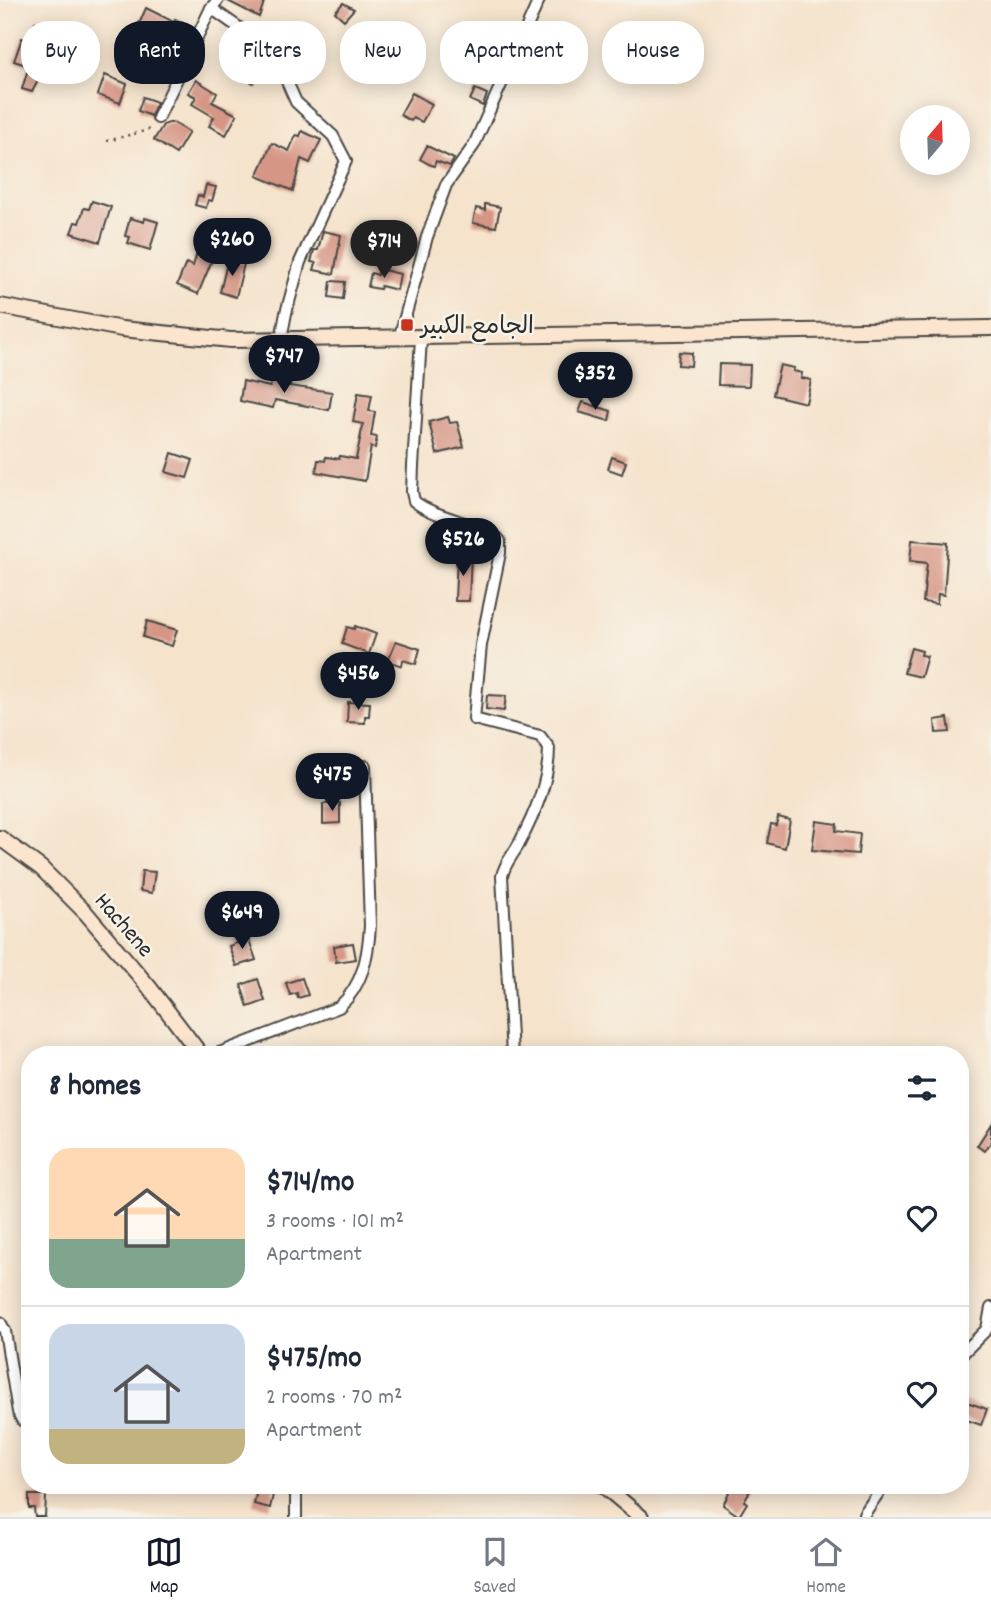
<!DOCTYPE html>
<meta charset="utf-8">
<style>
body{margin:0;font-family:Dekko,"Playpen Sans Arabic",sans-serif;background:#f6f6f7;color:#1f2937;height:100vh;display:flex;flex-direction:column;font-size:26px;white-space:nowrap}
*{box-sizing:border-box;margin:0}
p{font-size:23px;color:#747a83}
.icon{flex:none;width:38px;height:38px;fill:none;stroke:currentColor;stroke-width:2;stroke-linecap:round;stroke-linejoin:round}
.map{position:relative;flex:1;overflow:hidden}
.drawer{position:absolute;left:21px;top:1046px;width:948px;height:448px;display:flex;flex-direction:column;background:#fff;border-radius:28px;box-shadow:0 4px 18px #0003}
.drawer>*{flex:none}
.guide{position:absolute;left:21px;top:21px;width:950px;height:63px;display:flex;gap:14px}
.needle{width:46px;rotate:19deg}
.tools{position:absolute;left:900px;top:105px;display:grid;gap:14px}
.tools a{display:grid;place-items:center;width:70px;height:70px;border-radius:50%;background:#fff;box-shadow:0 4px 18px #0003;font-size:35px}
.price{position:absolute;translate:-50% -60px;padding:0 16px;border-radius:24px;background:#111827;color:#fff;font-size:23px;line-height:46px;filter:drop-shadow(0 2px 4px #0008)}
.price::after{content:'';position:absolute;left:50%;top:42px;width:21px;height:16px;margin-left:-10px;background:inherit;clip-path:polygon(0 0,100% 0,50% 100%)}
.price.selected{background:#222;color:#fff}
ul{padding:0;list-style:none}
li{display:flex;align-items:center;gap:21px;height:175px;padding:0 28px}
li+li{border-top:2px solid #e0e1e3}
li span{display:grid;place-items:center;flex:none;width:196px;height:140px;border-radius:21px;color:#555}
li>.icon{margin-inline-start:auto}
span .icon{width:84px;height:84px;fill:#fffc;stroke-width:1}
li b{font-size:30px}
h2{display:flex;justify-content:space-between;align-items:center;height:84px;padding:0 28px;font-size:30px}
.pill{padding:0 24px;border-radius:28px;background:#fff;box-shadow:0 4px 18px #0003;font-size:24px;line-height:63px}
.pill.selected{background:#111827;color:#fff}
.menu{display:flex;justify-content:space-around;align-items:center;height:98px;border-top:2px solid #e0e1e3;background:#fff;font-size:19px;color:#747a83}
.menu a{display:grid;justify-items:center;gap:4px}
.menu .selected{color:#111827}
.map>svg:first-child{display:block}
.building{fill:#d69686}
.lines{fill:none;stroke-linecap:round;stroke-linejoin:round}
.street-casing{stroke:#494743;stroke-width:14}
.secondary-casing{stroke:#494743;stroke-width:18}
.path{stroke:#494743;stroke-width:2.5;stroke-dasharray:2 5;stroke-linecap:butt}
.street{stroke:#fff;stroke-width:10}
.secondary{stroke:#fbe5cf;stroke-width:14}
.poi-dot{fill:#c8321e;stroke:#f7f3e8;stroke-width:2.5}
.labels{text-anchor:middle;stroke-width:5;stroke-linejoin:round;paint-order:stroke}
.poi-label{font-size:24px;fill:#2b2b2b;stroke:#f7f3e8;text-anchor:start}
.street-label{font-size:24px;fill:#2b2b2b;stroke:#f7f3e8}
</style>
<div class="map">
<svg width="991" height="1517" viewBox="0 0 991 1517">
<rect width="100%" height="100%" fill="#f7f3e8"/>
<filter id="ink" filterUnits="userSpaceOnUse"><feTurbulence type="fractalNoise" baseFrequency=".0143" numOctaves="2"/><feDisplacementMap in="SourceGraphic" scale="14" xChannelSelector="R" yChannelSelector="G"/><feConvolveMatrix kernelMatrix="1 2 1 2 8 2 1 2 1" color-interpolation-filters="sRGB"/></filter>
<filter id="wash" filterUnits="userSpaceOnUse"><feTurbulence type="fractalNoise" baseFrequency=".00686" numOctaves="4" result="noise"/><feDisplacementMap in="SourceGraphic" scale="28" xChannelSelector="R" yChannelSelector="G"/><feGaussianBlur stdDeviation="1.57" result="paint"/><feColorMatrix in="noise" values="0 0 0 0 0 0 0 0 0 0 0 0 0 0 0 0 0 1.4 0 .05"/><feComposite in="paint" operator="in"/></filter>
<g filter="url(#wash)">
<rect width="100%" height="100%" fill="#f5e3cc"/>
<g id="blocks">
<!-- building -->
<g class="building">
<path d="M226,0H256L264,2L259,17Z"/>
<path d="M343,3L354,9L344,20L335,12Z"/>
<path d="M146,8L174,22L175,19L192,27L185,43L139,24Z"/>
<path d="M35,22L57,30L42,73L32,92L22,89L29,66L14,61L22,38L29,40Z"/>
<path d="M246,60L263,68L253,83L238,74Z"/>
<path d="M105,75L127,84L120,103L98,95Z"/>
<path d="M196,80L217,93L212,102L237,115L226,135L209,126L214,117L192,104L196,97L188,93Z"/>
<path d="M475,89L487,94L483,106L470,100Z"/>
<path d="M412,93L432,104L422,122L413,118L411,121L400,115Z"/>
<path d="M143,97L157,102L151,116L138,111Z"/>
<path d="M172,122L189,132L176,154L154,140L163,125Z"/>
<path d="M302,131L321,140L310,163L301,159L293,191L257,176L272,143L289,151L296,135L300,136Z"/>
<path d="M427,146L454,159L450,166L436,161L434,166L429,164L420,159Z"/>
<path d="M206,185L216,187L212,201L208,200L206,208L195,205L198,195L203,197Z"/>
<path d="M92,201L111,207L100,242L71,233L75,222L79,223L84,208L89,209Z"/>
<path d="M485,204L500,207L496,227L473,223L476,208L485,210Z"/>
<path d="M130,218L144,222L145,218L158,222L150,250L128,243L130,237L125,236Z"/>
<path d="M323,231L341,235L334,274L314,270L316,263L311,262L314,250H318Z"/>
<path d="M197,253L213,258L198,294L177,285L186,263L193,266Z"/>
<path d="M228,259L244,264L236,297L220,292Z"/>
<path d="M379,269L400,274L397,290L381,286L380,289L368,287L371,273L378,275Z"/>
<path d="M331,281L345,282L343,299L329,297Z"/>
<path d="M679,352L692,353L691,366L678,365Z"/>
<path d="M719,364L750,365L749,386L718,385Z"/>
<path d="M780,365L794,368L793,371L802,373L801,378L811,380L806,403L773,395Z"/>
<path d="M272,380L289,383V386L332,392L329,410L275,400L273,408L240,401L243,381L270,387Z"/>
<path d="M358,393L372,395L369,411L375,412L371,436L377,437L375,448L371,447L365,481L316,472L318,460L325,461L326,457L339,459L340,456L356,459L363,424L353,422Z"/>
<path d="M583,402L611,411L609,421L579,412Z"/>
<path d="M448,417L450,423L457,422L464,447L437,454L429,422Z"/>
<path d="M172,453L193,460L187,478L166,472Z"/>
<path d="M612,457L626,462L622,474L608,469Z"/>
<path d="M912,540L948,543L944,595L938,594L937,604L923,602L927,563L910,561Z"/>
<path d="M457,554L471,555L469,601H455Z"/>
<path d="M147,621L177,630L172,646L143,637Z"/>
<path d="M355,626L376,634L369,654L342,644L347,627L354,629Z"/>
<path d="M396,641L420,649L416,664L403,660L402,666L388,661Z"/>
<path d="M911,648L922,651L921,655L927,656L921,677L904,673Z"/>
<path d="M341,664L358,668L355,683L337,679Z"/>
<path d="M487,695L506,696L504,711L486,709Z"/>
<path d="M348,702L370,703L369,716H365V723L347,722Z"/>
<path d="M948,718L950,732L936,733L935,720Z"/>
<path d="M340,803V823L323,824V804Z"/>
<path d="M778,817L790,820L785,848L767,843L771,824L776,825Z"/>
<path d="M816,821L837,824L836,831L860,834L858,854L812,850Z"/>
<path d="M142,871L155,872L152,893L140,891Z"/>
<path d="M247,934L256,960L236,966L229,946L237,943L235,938Z"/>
<path d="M353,943L356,959L336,962L334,946Z"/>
<path d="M302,978L308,995L298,998L297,993L290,995L286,983Z"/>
<path d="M258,979L265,1001L248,1007L241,985Z"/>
<path d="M991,1124V1142L985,1151L977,1146Z"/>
<path d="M961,1400L987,1409L981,1425L961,1418Z"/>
<path d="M258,1486H275L270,1508L254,1504Z"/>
<path d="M732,1486H753L744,1501L747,1503L739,1516L723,1505Z"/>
<path d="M29,1495H46L45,1517H35L34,1508H29Z"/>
</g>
</g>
</g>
<g filter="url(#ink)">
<use href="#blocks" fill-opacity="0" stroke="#494743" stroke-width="2"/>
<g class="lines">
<defs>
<g id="street">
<path d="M211,8L262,44L280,66L296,102L333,136L346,161L300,262L286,313L281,339"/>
<path d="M158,118L211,8L218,0"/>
<path d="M399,339L427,237L446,185L474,145L539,0"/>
<path d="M421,339L413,466L412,492L414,501C435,519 489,525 500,541V553L481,645L474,719L540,736L549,748C549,781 535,813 520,842C514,854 505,862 502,876L512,1055"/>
<path d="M214,1055L339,1007C363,985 368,957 370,926L365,766"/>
<path d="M0,1322L5,1331L18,1412L22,1420L30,1425"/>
<path d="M961,1355L987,1329L991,1308"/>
<path d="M864,1514L883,1486"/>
<path d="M296,1517V1486"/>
</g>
<g id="secondary">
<path d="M0,306L122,329L231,340L991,328"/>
<path d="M0,838L41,868L86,913L149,987L201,1055"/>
<path d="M604,1486L641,1517"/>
</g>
</defs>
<!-- street casing -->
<use href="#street" class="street-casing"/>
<!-- secondary casing -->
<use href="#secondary" class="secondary-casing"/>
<!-- path -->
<path class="path" d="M107,141L148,130L152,125"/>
<!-- street -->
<use href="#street" class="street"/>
<!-- secondary -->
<use href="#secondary" class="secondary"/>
</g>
</g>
<!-- markers -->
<rect class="poi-dot" x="400" y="318" width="14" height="14" rx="3.5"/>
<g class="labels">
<!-- poi labels -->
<g class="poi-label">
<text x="421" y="333">الجامع الكبير</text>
</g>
<!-- street labels -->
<g class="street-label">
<text transform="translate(125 924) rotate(49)" y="8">Hachene</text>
</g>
</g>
</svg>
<div class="tools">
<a><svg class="needle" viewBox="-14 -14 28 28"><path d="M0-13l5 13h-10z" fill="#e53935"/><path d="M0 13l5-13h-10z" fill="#747a83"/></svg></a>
</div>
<b class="price" style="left:232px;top:278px">$260</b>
<b class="price selected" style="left:384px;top:280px">$714</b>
<b class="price" style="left:284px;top:395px">$747</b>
<b class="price" style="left:595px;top:412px">$352</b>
<b class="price" style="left:463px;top:578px">$526</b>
<b class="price" style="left:358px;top:712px">$456</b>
<b class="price" style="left:332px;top:813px">$475</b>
<b class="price" style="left:242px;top:951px">$649</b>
<div class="guide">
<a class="pill">Buy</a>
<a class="pill selected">Rent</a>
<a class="pill">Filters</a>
<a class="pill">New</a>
<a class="pill">Apartment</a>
<a class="pill">House</a>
</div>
<section class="drawer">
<h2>8 homes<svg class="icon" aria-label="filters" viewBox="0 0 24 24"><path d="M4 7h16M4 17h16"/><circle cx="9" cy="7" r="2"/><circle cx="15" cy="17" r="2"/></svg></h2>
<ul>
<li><span style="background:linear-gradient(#ffd9b3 65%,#7fa58c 0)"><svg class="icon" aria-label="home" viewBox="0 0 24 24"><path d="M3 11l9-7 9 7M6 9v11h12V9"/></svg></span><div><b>$714/mo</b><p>3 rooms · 101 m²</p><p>Apartment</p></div><svg class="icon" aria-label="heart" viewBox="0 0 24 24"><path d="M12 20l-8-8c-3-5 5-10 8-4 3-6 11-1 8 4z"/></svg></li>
<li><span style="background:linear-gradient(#c9d6e8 75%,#c2b280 0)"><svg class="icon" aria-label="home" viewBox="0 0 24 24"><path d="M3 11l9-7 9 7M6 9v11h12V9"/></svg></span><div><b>$475/mo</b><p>2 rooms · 70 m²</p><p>Apartment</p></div><svg class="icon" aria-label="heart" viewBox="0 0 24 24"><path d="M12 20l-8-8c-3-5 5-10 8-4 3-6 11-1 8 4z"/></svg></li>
</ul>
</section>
</div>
<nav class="menu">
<a class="selected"><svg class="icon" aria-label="map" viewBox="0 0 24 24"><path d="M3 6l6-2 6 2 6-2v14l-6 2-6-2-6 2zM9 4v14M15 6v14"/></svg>Map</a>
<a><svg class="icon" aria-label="saved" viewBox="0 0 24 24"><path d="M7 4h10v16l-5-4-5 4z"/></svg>Saved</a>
<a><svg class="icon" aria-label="home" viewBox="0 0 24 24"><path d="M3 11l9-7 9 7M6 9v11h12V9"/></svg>Home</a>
</nav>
